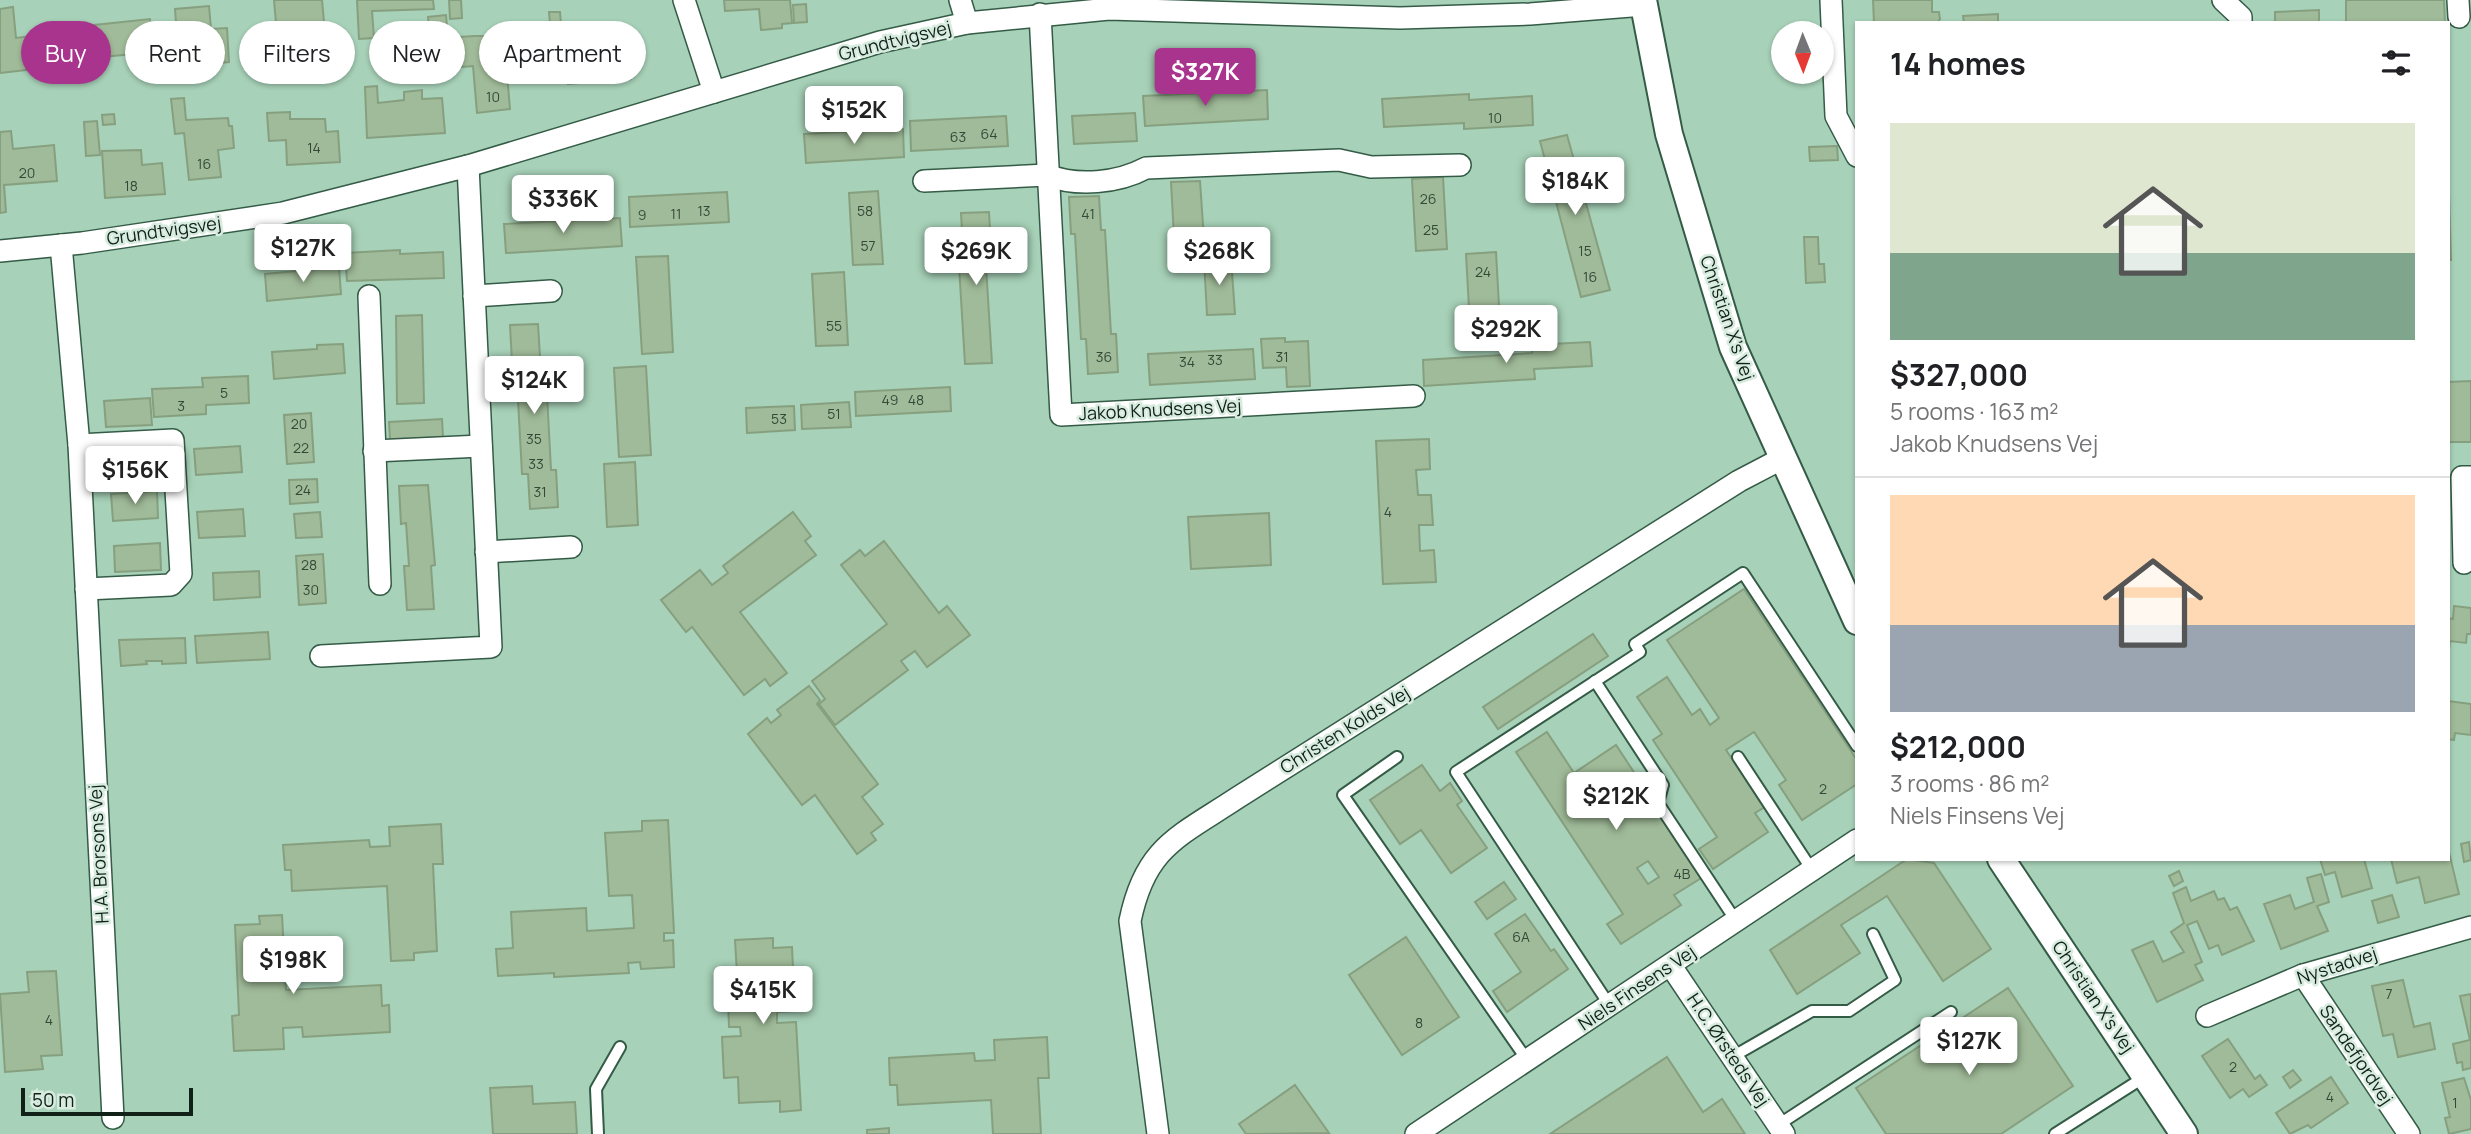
<!DOCTYPE html>
<meta charset="utf-8">
<style>
body{margin:0;font-family:Manrope,sans-serif;background:#f2f2f2;color:#202124;height:100vh;display:flex;flex-direction:column;font-size:26px;white-space:nowrap}
*{box-sizing:border-box;margin:0}
p{font-size:23px;color:#757577}
.icon{flex:none;width:38px;height:38px;fill:none;stroke:currentColor;stroke-width:2;stroke-linecap:round;stroke-linejoin:round}
.map{position:relative;flex:1;overflow:hidden}
.sheet{position:absolute;left:1855px;top:21px;width:595px;height:840px;display:flex;flex-direction:column;background:#fff;border-radius:0px;box-shadow:0 2px 5px #0004}
.sheet>*{flex:none}
.guide{position:absolute;left:21px;top:21px;width:665px;height:63px;display:flex;gap:14px}
.needle{width:46px;rotate:179deg}
.tools{position:absolute;left:1771px;top:21px;display:grid;gap:14px}
.tools a{display:grid;place-items:center;width:63px;height:63px;border-radius:50%;background:#fff;box-shadow:0 2px 5px #0004;font-size:35px}
.scale{position:absolute;left:21px;bottom:18px;width:172px;box-sizing:border-box;padding-left:7px;border:4px solid #112118;border-top:0;font-size:19px;line-height:24px;white-space:nowrap;color:#112118;-webkit-text-stroke:5px #d7ecdf;paint-order:stroke}
.price{position:absolute;translate:-50% -60px;padding:0 16px;border-radius:7px;background:#fff;color:#222;font-size:23px;line-height:46px;filter:drop-shadow(0 2px 4px #0008)}
.price::after{content:'';position:absolute;left:50%;top:42px;width:21px;height:16px;margin-left:-10px;background:inherit;clip-path:polygon(0 0,100% 0,50% 100%)}
.price.on{background:#a9348d;color:#fff}
ul{padding:0;list-style:none}
li{display:grid;align-content:center;gap:14px;height:371px;padding:0 35px}
li+li{border-top:2px solid #e0e0e0}
li span{display:grid;place-items:center;height:217px;border-radius:0px;color:#555}
li>.icon{margin-inline-start:auto}
span .icon{width:126px;height:126px;fill:#fffc;stroke-width:1}
li b{font-size:30px}
h2{display:flex;justify-content:space-between;align-items:center;height:84px;padding:0 35px;font-size:30px}
.tag{padding:0 24px;border-radius:32px;background:#fff;box-shadow:0 2px 5px #0004;font-size:24px;line-height:63px}
.tag.on{background:#a9348d;color:#fff}
.map>svg:first-child{display:block}
.building{fill:#a0bb99;stroke:#86a07f;stroke-width:2;fill-rule:evenodd}
.lines{fill:none;stroke-linecap:round;stroke-linejoin:round}
.service-casing{stroke:#345b46;stroke-width:14}
.minor-casing{stroke:#345b46;stroke-width:24}
.tertiary-casing{stroke:#345b46;stroke-width:30}
.service{stroke:#fff;stroke-width:10}
.minor{stroke:#fff;stroke-width:21}
.tertiary{stroke:#fff;stroke-width:26}
.labels{text-anchor:middle;stroke-width:5;stroke-linejoin:round;paint-order:stroke}
.number-label{font-size:14px;fill:#354838}
.street-label{font-size:18px;fill:#112118;stroke:#d7ecdf}
</style>
<div class="map">
<svg width="2471" height="1134" viewBox="0 0 2471 1134">
<rect width="100%" height="100%" fill="#a7d1b8"/>
<!-- building -->
<g class="building">
<path d="M274,0H322L324,22L307,23L306,44L291,46L292,51L278,52L279,60L263,61L260,25L276,23Z"/>
<path d="M357,0H433L434,9L372,11L374,38L359,39Z"/>
<path d="M449,0H461L462,18L450,19Z"/>
<path d="M724,0H790L792,23L782,24V28L761,30L759,9L725,11Z"/>
<path d="M1873,0H1932V12H1939L1940,19L1937,23H1874Z"/>
<path d="M2346,0H2444L2445,23H2346Z"/>
<path d="M806,4L807,22L794,23L793,5Z"/>
<path d="M209,6L211,29L227,28L229,62L184,66L185,77L169,78L167,51L178,50L175,9Z"/>
<path d="M13,7L16,38L40,35L43,68L0,73V9Z"/>
<path d="M2319,10V23H2275V12Z"/>
<path d="M549,12H560L561,24H550Z"/>
<path d="M1998,14V23H1964L1963,16Z"/>
<path d="M446,15L447,27L429,29L428,17Z"/>
<path d="M150,19L154,52L92,58L93,73H89L90,79L82,80L81,74L75,75L72,43L87,41L85,26Z"/>
<path d="M566,31H598L600,50L629,48L631,79L568,84L567,69L546,70L544,42L566,40Z"/>
<path d="M475,36H499L500,50H505L510,109L477,113L473,66L462,67L459,37Z"/>
<path d="M256,50L258,63L244,64L243,52Z"/>
<path d="M377,86L378,103L404,100V92L422,90V99L442,98L445,133L367,138L365,87Z"/>
<path d="M1267,90L1268,119L1145,126L1143,96Z"/>
<path d="M1469,94V100L1532,96L1533,125L1464,129V123L1384,127L1382,99Z"/>
<path d="M184,98L186,120L228,118L229,126H232L234,148L218,150L221,177L189,180L184,133L175,134L171,99Z"/>
<path d="M290,112V119H325L326,132L338,131L340,162L287,165L286,140L269,141L267,113Z"/>
<path d="M1135,113L1137,141L1074,144L1072,116Z"/>
<path d="M114,114L115,124L103,125L102,115Z"/>
<path d="M1006,116L1008,146L911,151L910,121Z"/>
<path d="M97,121L100,155L86,156L84,122Z"/>
<path d="M903,129L904,157L806,163L804,134Z"/>
<path d="M11,131L13,149L54,145L57,181L4,185L6,212L0,213V132Z"/>
<path d="M1567,135L1610,290L1581,297L1540,141Z"/>
<path d="M1837,146L1838,160L1810,161L1809,147Z"/>
<path d="M141,150L142,165L162,163L165,194L105,198L102,151Z"/>
<path d="M2448,160L2451,260H2448Z"/>
<path d="M1443,177L1447,249L1416,251L1412,179Z"/>
<path d="M1200,181L1205,254L1175,255L1171,182Z"/>
<path d="M878,191L883,264L853,265L849,193Z"/>
<path d="M727,192L729,222L630,227L629,197Z"/>
<path d="M1099,196L1101,230H1105L1111,334H1116L1118,372L1088,374L1086,339H1081L1075,234H1071L1069,197Z"/>
<path d="M989,212L992,266H986L992,363L965,364L959,266H964L961,213Z"/>
<path d="M620,218L622,246L506,253L504,224Z"/>
<path d="M1804,237H1818L1819,264H1824L1825,282L1806,283Z"/>
<path d="M400,250V254L443,252L444,278L347,281L345,253Z"/>
<path d="M1496,252L1499,306L1469,308L1466,254Z"/>
<path d="M668,256L673,352L642,354L636,257Z"/>
<path d="M1231,258L1235,314L1207,315L1204,260Z"/>
<path d="M339,267L341,294L267,301L265,274Z"/>
<path d="M844,272L848,345L816,346L812,274Z"/>
<path d="M422,315L424,403L397,404L396,316Z"/>
<path d="M538,324L540,357H545L551,470H556L558,507L530,509L528,474H522L516,362H512L510,325Z"/>
<path d="M1285,338V342L1308,341L1310,386L1287,387L1286,367L1263,368L1261,339Z"/>
<path d="M1590,342L1592,366L1534,369L1535,379L1424,386L1423,360L1532,353V345Z"/>
<path d="M343,344L345,373L274,379L272,352L317,349V345Z"/>
<path d="M1253,349L1255,379L1150,385L1148,354Z"/>
<path d="M646,366L651,455L619,457L614,368Z"/>
<path d="M248,376L249,403L206,405V414L154,417L152,389L203,387L202,378Z"/>
<path d="M2471,381V442H2448V382Z"/>
<path d="M950,387L951,411L856,416L855,392Z"/>
<path d="M150,398L152,425L106,427L104,401Z"/>
<path d="M849,402L851,427L802,429L801,405Z"/>
<path d="M794,406L795,430L747,433L746,408Z"/>
<path d="M311,413L314,462L287,464L284,415Z"/>
<path d="M442,419L443,437L390,440L389,422Z"/>
<path d="M1429,439L1430,469L1416,470L1418,495H1431L1433,525H1419L1420,551L1434,550L1436,582L1383,584L1376,441Z"/>
<path d="M240,446L242,472L196,475L194,449Z"/>
<path d="M635,462L638,525L607,527L604,464Z"/>
<path d="M317,479L318,502L290,504L289,480Z"/>
<path d="M428,485L435,565L431,566L434,609L407,610L404,566H409L406,523L401,524L399,486Z"/>
<path d="M157,491L158,518L113,521L111,494Z"/>
<path d="M243,509L245,536L199,538L197,512Z"/>
<path d="M320,512L322,537L296,538L294,514Z"/>
<path d="M793,512L811,536L805,541L816,555L740,612L787,673L770,686L765,679L744,695L692,627L686,632L661,600L700,570L712,585L728,573L723,566Z"/>
<path d="M1269,513L1271,565L1191,569L1188,517Z"/>
<path d="M884,541L939,613L947,606L970,635L927,667L915,651L901,661L908,670L835,725L819,704L825,699L812,681L887,624L841,565L860,550L865,556Z"/>
<path d="M160,543L161,570L115,572L114,546Z"/>
<path d="M323,554L326,603L299,605L296,556Z"/>
<path d="M259,571L260,597L214,600L213,573Z"/>
<path d="M1744,589L1857,760V784L1802,820L1779,785L1786,780L1754,732L1726,750L1765,807L1755,813L1768,832L1713,869L1699,849L1717,837L1653,740L1662,734L1637,697L1667,677L1692,715L1700,709L1710,725L1719,718L1667,640Z"/>
<path d="M2454,606L2471,608V634H2467L2466,643L2450,641L2449,649L2448,618L2453,619Z"/>
<path d="M268,632L270,659L197,663L195,636Z"/>
<path d="M1593,634L1608,656L1498,729L1483,707Z"/>
<path d="M185,638L186,663L162,664V661H146L147,664L121,666L119,640Z"/>
<path d="M809,686L820,700L817,704L878,784L862,797L883,824L871,833L876,840L857,854L815,795L802,805L748,734L767,718L771,723L781,715L777,710Z"/>
<path d="M2448,701L2471,704V735L2455,733L2454,740L2448,739Z"/>
<path d="M1547,732L1574,773L1616,745L1703,877L1674,895L1681,905L1621,944L1607,924L1623,914L1516,752ZM1648,861L1659,877L1648,884L1637,868Z"/>
<path d="M1422,765L1440,791L1450,783L1462,801L1457,805L1487,848L1451,873L1421,830L1400,844L1370,800Z"/>
<path d="M668,820L674,933H664V941L673,940L674,967L641,969L640,962L628,963L629,973L554,977V973L498,976L496,949L513,948L511,912L586,908L587,931L634,928L632,895L609,896L605,833L642,831V821Z"/>
<path d="M441,824L443,864H433L437,951L414,953V960L391,961L387,886L292,891L291,870H285L283,845L369,840L370,847L390,846L389,827Z"/>
<path d="M2469,842L2471,860L2464,862L2461,844Z"/>
<path d="M2448,848L2459,894L2425,903L2419,877L2397,883L2391,859H2448Z"/>
<path d="M1907,859L1934,863L1991,949L1943,981L1887,896L1841,925L1860,953L1797,994L1770,950Z"/>
<path d="M2320,859H2364L2372,888L2342,897L2335,872L2325,875Z"/>
<path d="M2179,871L2183,881L2174,886L2169,876Z"/>
<path d="M2321,874L2329,902L2317,906L2328,931L2281,949L2264,904L2290,895L2295,909L2314,902L2307,878Z"/>
<path d="M1504,882L1516,899L1487,919L1475,902Z"/>
<path d="M2186,887L2191,901L2214,891L2218,900L2224,898L2230,910L2237,907L2254,941L2222,955L2218,945L2209,949L2197,921L2187,925L2202,962L2195,965L2203,980L2157,1002L2132,950L2153,941L2163,962L2184,952L2171,932L2184,923L2173,893Z"/>
<path d="M2392,895L2399,917L2378,923L2372,901Z"/>
<path d="M1525,914L1551,951L1554,949L1568,969L1507,1012L1493,991L1521,972L1495,934Z"/>
<path d="M282,915L286,990L381,985L382,1006L389,1005L390,1032L303,1037L302,1027L283,1028L284,1049L234,1051L232,1016L239,1015L235,925L260,924L259,916Z"/>
<path d="M1406,937L1459,1017L1402,1055L1349,975Z"/>
<path d="M773,938V948L792,947L795,1011L777,1012V1023L796,1022L801,1110L780,1112V1101L739,1103L738,1077L724,1078L722,1037L741,1036L740,1027H729L727,975L737,974L735,940Z"/>
<path d="M56,971L62,1055L41,1056L43,1069L5,1072L0,994L29,992L27,972Z"/>
<path d="M2403,980L2414,1027L2430,1023L2435,1049L2398,1057L2393,1034L2383,1036L2372,986Z"/>
<path d="M2008,988L2073,1086L2001,1134H1886L1856,1088Z"/>
<path d="M2471,994V1068L2463,1070L2462,1062L2457,1063L2453,1044L2470,1040L2460,996Z"/>
<path d="M1047,1037L1049,1078H1038L1041,1134H993L991,1100L898,1105L897,1085H890L889,1058L974,1053L975,1061L995,1060L994,1040Z"/>
<path d="M2228,1039L2255,1079L2260,1075L2267,1085L2249,1097L2243,1089L2230,1098L2202,1056Z"/>
<path d="M1667,1057L1703,1112L1722,1099L1745,1134H1550Z"/>
<path d="M2293,1070L2301,1080L2290,1088L2283,1077Z"/>
<path d="M2331,1077L2348,1103L2311,1128L2308,1125L2290,1134L2276,1113Z"/>
<path d="M2464,1078L2471,1100V1129L2449,1134L2445,1118L2450,1117L2442,1083Z"/>
<path d="M1295,1085L1329,1133L1246,1134L1239,1124Z"/>
<path d="M532,1086L533,1104L575,1102L577,1134H493L490,1088Z"/>
<path d="M889,1128V1134H867V1130Z"/>
</g>
<g class="lines">
<defs>
<g id="service">
<path d="M1595,681L1663,785L1658,803L1736,921"/>
<path d="M1397,757L1343,795L1527,1060"/>
<path d="M1738,757L1812,870"/>
<path d="M1610,1006L1456,772L1640,652L1635,644L1743,573L1857,746"/>
<path d="M1732,1057L1812,1011H1849L1895,980L1873,934"/>
<path d="M1778,1125L1951,1012"/>
<path d="M598,1134L596,1089L620,1047"/>
<path d="M2055,1134L2146,1076"/>
</g>
<g id="minor">
<path d="M684,0L714,92"/>
<path d="M960,0L967,23"/>
<path d="M1831,0L1836,116L1857,156"/>
<path d="M2223,0L2241,17V23"/>
<path d="M2458,0L2459,17"/>
<path d="M1040,14L1061,415L1414,396"/>
<path d="M924,181L1047,175C1077,187 1118,183 1146,168L1339,160L1371,167L1460,165"/>
<path d="M61,245L79,445L113,1118"/>
<path d="M0,251L82,243L283,213L468,166L880,42L967,23L1109,9L1400,18L1530,14L1644,5"/>
<path d="M369,296L380,584"/>
<path d="M474,296L551,291"/>
<path d="M79,445L173,440L181,574L171,585L86,589"/>
<path d="M374,451L481,446"/>
<path d="M486,552L571,547"/>
<path d="M2464,563L2462,477H2471"/>
<path d="M321,656L491,647L468,166"/>
<path d="M1671,966L1784,1134"/>
<path d="M2303,975L2409,1134"/>
<path d="M2207,1016L2303,975L2471,927"/>
<path d="M1158,1134L1130,921C1145,847 1178,837 1237,798L1739,481L1781,459"/>
<path d="M1416,1134L1857,840"/>
</g>
<g id="tertiary">
<path d="M1643,0L1669,134L1733,347L1857,621"/>
<path d="M2001,859L2184,1134"/>
</g>
</defs>
<!-- service casing -->
<use href="#service" class="service-casing"/>
<!-- minor casing -->
<use href="#minor" class="minor-casing"/>
<!-- tertiary casing -->
<use href="#tertiary" class="tertiary-casing"/>
<!-- service -->
<use href="#service" class="service"/>
<!-- minor -->
<use href="#minor" class="minor"/>
<!-- tertiary -->
<use href="#tertiary" class="tertiary"/>
</g>
<g class="labels">
<!-- number labels -->
<g class="number-label">
<text x="493" y="102">10</text>
<text x="1495" y="123">10</text>
<text x="989" y="139">64</text>
<text x="958" y="142">63</text>
<text x="314" y="153">14</text>
<text x="204" y="169">16</text>
<text x="27" y="178">20</text>
<text x="131" y="191">18</text>
<text x="1428" y="204">26</text>
<text x="704" y="216">13</text>
<text x="865" y="216">58</text>
<text x="676" y="219">11</text>
<text x="1088" y="219">41</text>
<text x="642" y="220">9</text>
<text x="1431" y="235">25</text>
<text x="868" y="251">57</text>
<text x="1585" y="256">15</text>
<text x="1483" y="277">24</text>
<text x="1590" y="282">16</text>
<text x="834" y="331">55</text>
<text x="1104" y="362">36</text>
<text x="1282" y="362">31</text>
<text x="1215" y="365">33</text>
<text x="1187" y="367">34</text>
<text x="224" y="398">5</text>
<text x="890" y="405">49</text>
<text x="916" y="405">48</text>
<text x="181" y="411">3</text>
<text x="834" y="419">51</text>
<text x="779" y="424">53</text>
<text x="299" y="429">20</text>
<text x="534" y="444">35</text>
<text x="301" y="453">22</text>
<text x="536" y="469">33</text>
<text x="303" y="495">24</text>
<text x="540" y="497">31</text>
<text x="1388" y="517">4</text>
<text x="309" y="570">28</text>
<text x="311" y="595">30</text>
<text x="1823" y="794">2</text>
<text x="1682" y="879">4B</text>
<text x="1521" y="942">6A</text>
<text x="2389" y="999">7</text>
<text x="49" y="1025">4</text>
<text x="1419" y="1028">8</text>
<text x="2233" y="1072">2</text>
<text x="2330" y="1102">4</text>
<text x="2455" y="1108">1</text>
</g>
<!-- street labels -->
<g class="street-label">
<text transform="translate(895 41) rotate(-14)" y="6">Grundtvigsvej</text>
<text transform="translate(164 231) rotate(-8)" y="6">Grundtvigsvej</text>
<text transform="translate(1727 318) rotate(71)" y="6">Christian X's Vej</text>
<text transform="translate(1160 410) rotate(-3)" y="6">Jakob Knudsens Vej</text>
<text transform="translate(1345 730) rotate(-32)" y="6">Christen Kolds Vej</text>
<text transform="translate(99 854) rotate(-93)" y="6">H.A. Brorsons Vej</text>
<text transform="translate(2337 966) rotate(-18)" y="6">Nystadvej</text>
<text transform="translate(1637 988) rotate(-34)" y="6">Niels Finsens Vej</text>
<text transform="translate(2093 997) rotate(56)" y="6">Christian X's Vej</text>
<text transform="translate(1728 1050) rotate(56)" y="6">H.C. Ørsteds Vej</text>
<text transform="translate(2356 1055) rotate(56)" y="6">Sandefjordvej</text>
</g>
</g>
</svg>
<div class="tools">
<a><svg class="needle" viewBox="-14 -14 28 28"><path d="M0-13l5 13h-10z" fill="#e53935"/><path d="M0 13l5-13h-10z" fill="#757577"/></svg></a>
</div>
<div class="scale">50 m</div>
<b class="price on" style="left:1205px;top:108px">$327K</b>
<b class="price" style="left:854px;top:146px">$152K</b>
<b class="price" style="left:1575px;top:217px">$184K</b>
<b class="price" style="left:563px;top:235px">$336K</b>
<b class="price" style="left:303px;top:284px">$127K</b>
<b class="price" style="left:976px;top:287px">$269K</b>
<b class="price" style="left:1219px;top:287px">$268K</b>
<b class="price" style="left:1506px;top:365px">$292K</b>
<b class="price" style="left:534px;top:416px">$124K</b>
<b class="price" style="left:135px;top:506px">$156K</b>
<b class="price" style="left:1616px;top:832px">$212K</b>
<b class="price" style="left:293px;top:996px">$198K</b>
<b class="price" style="left:763px;top:1026px">$415K</b>
<b class="price" style="left:1969px;top:1077px">$127K</b>
<div class="guide">
<a class="tag on">Buy</a>
<a class="tag">Rent</a>
<a class="tag">Filters</a>
<a class="tag">New</a>
<a class="tag">Apartment</a>
</div>
<section class="sheet">
<h2>14 homes<svg class="icon" aria-label="filters" viewBox="0 0 24 24"><path d="M4 7h16M4 17h16"/><circle cx="9" cy="7" r="2"/><circle cx="15" cy="17" r="2"/></svg></h2>
<ul>
<li><span style="background:linear-gradient(#dfe7d0 60%,#7fa58c 0)"><svg class="icon" aria-label="home" viewBox="0 0 24 24"><path d="M3 11l9-7 9 7M6 9v11h12V9"/></svg></span><div><b>$327,000</b><p>5 rooms · 163 m²</p><p>Jakob Knudsens Vej</p></div></li>
<li><span style="background:linear-gradient(#ffd9b3 60%,#9aa5b1 0)"><svg class="icon" aria-label="home" viewBox="0 0 24 24"><path d="M3 11l9-7 9 7M6 9v11h12V9"/></svg></span><div><b>$212,000</b><p>3 rooms · 86 m²</p><p>Niels Finsens Vej</p></div></li>
</ul>
</section>
</div>
